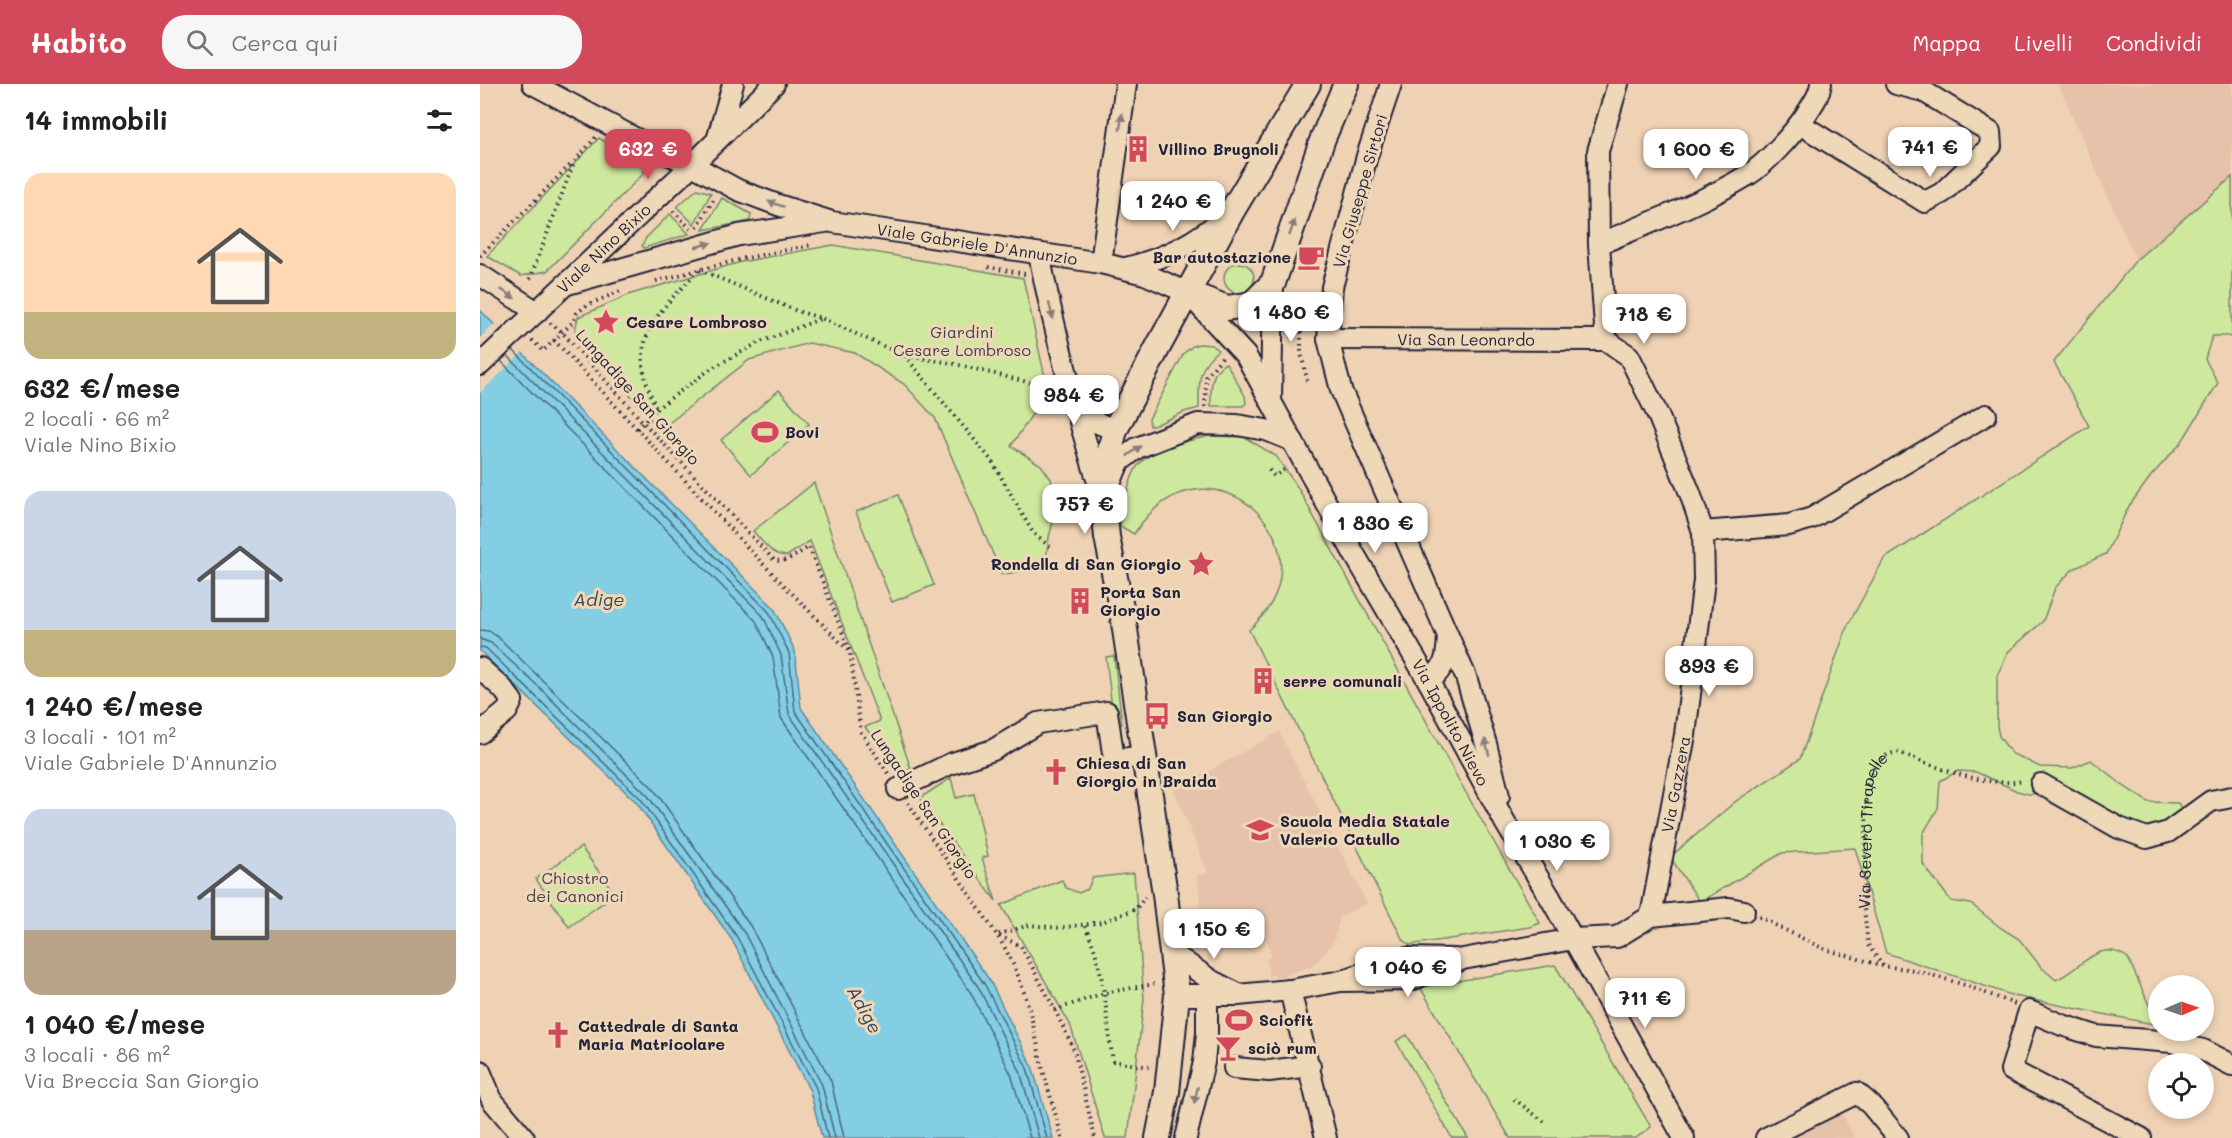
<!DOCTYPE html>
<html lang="it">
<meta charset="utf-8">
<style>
body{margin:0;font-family:Mali,sans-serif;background:#f6f6f6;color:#202124;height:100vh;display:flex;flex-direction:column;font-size:22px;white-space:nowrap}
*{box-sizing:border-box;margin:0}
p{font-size:20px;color:#757577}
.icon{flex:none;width:33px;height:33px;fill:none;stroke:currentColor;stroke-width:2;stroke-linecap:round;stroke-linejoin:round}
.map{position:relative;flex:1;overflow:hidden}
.panel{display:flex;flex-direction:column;background:#fff;width:480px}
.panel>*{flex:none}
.needle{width:39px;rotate:88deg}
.tools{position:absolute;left:1668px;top:891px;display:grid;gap:12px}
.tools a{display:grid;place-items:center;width:66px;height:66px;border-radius:50%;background:#fff;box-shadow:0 3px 9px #0003;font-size:30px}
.price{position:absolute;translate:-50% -51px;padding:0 14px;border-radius:12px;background:#fff;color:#222;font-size:20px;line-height:39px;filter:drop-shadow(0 2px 3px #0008)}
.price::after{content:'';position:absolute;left:50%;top:36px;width:18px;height:14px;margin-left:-9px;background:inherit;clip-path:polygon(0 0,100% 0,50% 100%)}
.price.on{background:#d1495b;color:#fff}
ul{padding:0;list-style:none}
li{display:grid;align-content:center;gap:12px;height:318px;padding:0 24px}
li span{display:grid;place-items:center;height:186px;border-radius:18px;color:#555}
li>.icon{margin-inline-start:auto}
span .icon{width:108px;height:108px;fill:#fffc;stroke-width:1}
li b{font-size:26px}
h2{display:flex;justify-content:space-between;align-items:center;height:72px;padding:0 24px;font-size:26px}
header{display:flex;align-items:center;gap:36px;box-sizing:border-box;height:84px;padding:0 30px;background:#d1495b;color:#fff}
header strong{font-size:28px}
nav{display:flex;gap:33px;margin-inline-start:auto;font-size:21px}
.search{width:420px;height:54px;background:#f6f6f6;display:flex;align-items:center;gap:15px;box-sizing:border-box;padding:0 21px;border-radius:24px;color:#757577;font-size:22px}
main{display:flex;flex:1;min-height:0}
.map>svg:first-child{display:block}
.built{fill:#e5c2a9}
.green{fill:#cee89e;stroke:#78856c;stroke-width:1.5}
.water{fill:#84cee4;stroke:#5d89a0;stroke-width:1.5}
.pier{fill:#efd2b4}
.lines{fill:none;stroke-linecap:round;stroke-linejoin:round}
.shore{stroke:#49677f;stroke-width:1.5}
.minor-casing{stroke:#22223b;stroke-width:24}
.major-casing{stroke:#22223b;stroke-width:28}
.path{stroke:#22223b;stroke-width:4;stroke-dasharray:1.5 4.5;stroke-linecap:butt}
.minor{stroke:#efd8b8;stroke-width:20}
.major{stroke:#efd8b8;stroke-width:24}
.oneway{fill:#887d7a}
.labels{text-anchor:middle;stroke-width:6;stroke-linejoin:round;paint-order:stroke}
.poi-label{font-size:16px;font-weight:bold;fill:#22223b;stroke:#efd8b8;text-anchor:start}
.street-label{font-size:16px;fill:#22223b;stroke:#efd8b8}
.park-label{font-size:16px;fill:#3c404a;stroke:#efd8b8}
.water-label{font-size:18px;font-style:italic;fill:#36445d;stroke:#efd8b8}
</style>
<header>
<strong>Habito</strong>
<div class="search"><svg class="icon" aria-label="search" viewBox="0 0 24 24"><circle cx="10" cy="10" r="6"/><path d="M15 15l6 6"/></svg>Cerca qui</div>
<nav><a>Mappa</a><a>Livelli</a><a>Condividi</a></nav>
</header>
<main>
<section class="panel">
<h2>14 immobili<svg class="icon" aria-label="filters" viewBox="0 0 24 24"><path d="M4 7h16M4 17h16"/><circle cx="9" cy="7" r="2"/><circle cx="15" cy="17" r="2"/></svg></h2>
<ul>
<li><span style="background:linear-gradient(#ffd9b3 75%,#c2b280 0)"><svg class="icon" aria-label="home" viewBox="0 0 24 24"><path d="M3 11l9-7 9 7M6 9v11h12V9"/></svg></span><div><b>632 €/mese</b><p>2 locali · 66 m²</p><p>Viale Nino Bixio</p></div></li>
<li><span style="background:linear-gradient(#c9d6e8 75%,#c2b280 0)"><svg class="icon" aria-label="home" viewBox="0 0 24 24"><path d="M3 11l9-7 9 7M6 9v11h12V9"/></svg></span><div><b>1 240 €/mese</b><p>3 locali · 101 m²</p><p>Viale Gabriele D'Annunzio</p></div></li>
<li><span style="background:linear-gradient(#c9d6e8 65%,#b9a48a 0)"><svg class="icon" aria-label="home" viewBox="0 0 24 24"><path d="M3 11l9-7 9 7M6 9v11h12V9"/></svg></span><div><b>1 040 €/mese</b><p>3 locali · 86 m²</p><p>Via Breccia San Giorgio</p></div></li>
</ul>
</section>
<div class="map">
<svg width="1752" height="1054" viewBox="0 0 1752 1054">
<rect width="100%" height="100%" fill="#efd2b4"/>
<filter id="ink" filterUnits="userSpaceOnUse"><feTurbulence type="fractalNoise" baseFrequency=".0167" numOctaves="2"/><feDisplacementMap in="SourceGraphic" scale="12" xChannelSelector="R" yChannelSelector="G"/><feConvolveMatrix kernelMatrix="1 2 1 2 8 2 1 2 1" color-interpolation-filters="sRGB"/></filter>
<g filter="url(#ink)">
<!-- built -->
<g class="built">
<path d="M1578,0H1752V93L1656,176Z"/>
<path d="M799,648L887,819L860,833L854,857L837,878L824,885L796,894L795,890L789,892L786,874L791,873L787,855L782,856L781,854L739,861L738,857L726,859L717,791L728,789L693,703L729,687Z"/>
<path d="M1360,1026L1375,1054H1303Z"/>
</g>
<!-- green -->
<g class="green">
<path d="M119,54L164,83V89L67,187L41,192L7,172Z"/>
<path d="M1752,93V254L1748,252H1732L1725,275L1738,299L1701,359L1671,392L1649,422L1626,470L1593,485L1575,504L1563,537L1528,568L1517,592V642L1519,652L1531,669L1560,683L1592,684L1611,676L1645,703L1668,718L1698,719L1707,737L1691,758L1655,739L1637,734L1620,721L1578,709L1549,710L1537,707L1496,688L1478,687L1460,697L1458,724L1443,750V780L1471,817L1491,820L1521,844L1539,855L1561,883L1576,896C1602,885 1619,852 1648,874L1678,941L1534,912L1406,869L1375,764L1302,769L1220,818L1190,773L1256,717L1320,675L1367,543L1404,475L1609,342L1574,278L1656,176Z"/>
<path d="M217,105L231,109L214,140L197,123Z"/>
<path d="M242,114L271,130L270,137L223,146Z"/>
<path d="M190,130L209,150L164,164L162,162L166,154Z"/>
<path d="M353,161L543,194L568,307L531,362L561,381L571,395L578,419L569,453L565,482L522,491L455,334L424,300L375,269L329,259L269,276L180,346L95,246L98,233L151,210L261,178Z"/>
<circle cx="759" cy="194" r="15"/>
<path d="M719,260L732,261L738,266C717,283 719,299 719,324L704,328L673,342H670L669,335L704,269L713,262Z"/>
<path d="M746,279L765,312L766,319L763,322H731C731,306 729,288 746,279Z"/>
<path d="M299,306L329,340L271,391L241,356Z"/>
<path d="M730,352L764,353L796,372L818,404L977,693L1060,839L1050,843L929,861L922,854L769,546C863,462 725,338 654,450L640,442C642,427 650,389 660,379C678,361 706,358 730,352Z"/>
<path d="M334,399L431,685L419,688L385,643L400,637L330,457L307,472C292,472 283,458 273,447Z"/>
<path d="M418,411L454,501L412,518L376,428Z"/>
<path d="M634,572L642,640L634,641L626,573Z"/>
<path d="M471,694L476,714L494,710L508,772L502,774L516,817L440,714Z"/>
<path d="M101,763L135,810L89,843L56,795Z"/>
<path d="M654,789L664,915L648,1054H625L590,940L521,821L582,796L586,804L599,809L608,805L612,794Z"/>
<path d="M1075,881L1171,1043L1156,1054H1030L940,903Z"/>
<path d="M927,951L988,1054H972L916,957Z"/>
</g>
<!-- water -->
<path class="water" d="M0,226L294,524L315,567L321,624L510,897L552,982L573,1054H342L330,1007L252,856L157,719L0,567Z"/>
<!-- pier -->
<path class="pier" d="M15,240L43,268L0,309V254Z"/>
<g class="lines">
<!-- shore -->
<g class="shore">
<path d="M33,266L289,528L309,569L315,627L505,901L547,984L567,1054"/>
<path d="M27,271L283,532L301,571L309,630L499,904L540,987L559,1054"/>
<path d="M21,277L276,537L293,573L301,634L491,909L531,990L550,1054"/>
<path d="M0,546L9,547L18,553L173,704L271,843L351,997L364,1054"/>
<path d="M0,555L11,559L60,604L168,712L265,850L342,1001L355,1054"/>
<path d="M0,563L6,564L161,715L257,853L336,1004L348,1054"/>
</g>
<defs>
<g id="minor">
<path id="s2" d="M53,0L168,61L212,81L258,106L298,121L352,138L621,179L665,190L708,209L766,272L873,468L949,598L1026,740L1071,815L1204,1054"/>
<path d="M911,0L887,72L852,203L848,255L861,306L986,593L1006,660L1019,712"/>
<path d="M1320,40L1445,118L1462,109L1511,62L1510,48L1443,7L1416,0"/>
<path d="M238,53L253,0"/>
<path d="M1119,160C1169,139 1222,119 1268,91C1286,80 1313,50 1325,32C1332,21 1339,13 1341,0"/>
<path d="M559,170C575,251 597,332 622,411"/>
<path d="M621,179L646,0"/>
<path d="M646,184C684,175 716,159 746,132"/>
<path d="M0,191L57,228"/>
<path d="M88,200L259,151L345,138"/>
<path id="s3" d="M848,255L1126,256"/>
<path d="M1126,256L1119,160L1118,67L1138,0"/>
<path id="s4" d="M0,281L212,81L294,0"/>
<path d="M599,314L613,337L635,346"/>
<path d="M791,315L793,199"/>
<path d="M629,402L639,378L657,364L718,340L757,341L786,346L813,357"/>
<path d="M1223,448L1309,441L1332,434L1506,331"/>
<path d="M0,584L23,605L32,617L27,627L0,649"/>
<path d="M949,598C966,582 967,575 968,552"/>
<path d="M1561,700L1639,744L1667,754L1688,748L1731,717L1752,713"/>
<path d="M418,705L470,680L513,666L558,639L627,628L634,676L664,672"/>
<path d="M1171,832L1249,824L1264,827"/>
<path d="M692,869L732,897L756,909"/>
<path id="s5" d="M861,897L931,896L983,875L1093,855L1137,853L1171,832L1205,651L1224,496L1223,448L1210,409L1178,331L1149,272L1126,256"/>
<path d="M810,906L846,1054"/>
<path d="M697,911H758L810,906L861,897L926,874L975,875"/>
<path d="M754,984L789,987L830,982"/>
<path d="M0,987L12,1016L44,1054"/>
<path d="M706,1054L724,978L727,949V912"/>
<path d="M1286,1054L1377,1009L1391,1021L1418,1054"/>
<path d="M1661,1054L1531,986L1549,927L1582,941L1616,952L1692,958L1723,966L1752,981"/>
</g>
<g id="major">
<path d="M708,209L747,224L772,220L793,199L843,54L866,0"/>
<path d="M678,1054L687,1008L697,911L685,810L644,539L627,453L623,415L626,383L635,346L678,263L752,127L828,0"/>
</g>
</defs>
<!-- minor casing -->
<use href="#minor" class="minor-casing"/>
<!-- major casing -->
<use href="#major" class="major-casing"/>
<!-- path -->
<g class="path">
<path d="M193,127L211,145"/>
<path d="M217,143L235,113"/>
<path d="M0,172L91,80"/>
<path d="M508,183L545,190"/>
<path d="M220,186L317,227L341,234L425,272L512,377L553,449L570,463"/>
<path d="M50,195L94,78L116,53"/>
<path d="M176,197L261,175L332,161"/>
<path d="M821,236V269L828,300"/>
<path d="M70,239L82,248L163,338L294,476C307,480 318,469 329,463L370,568L381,648L409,691"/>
<path d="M52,256L63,267L93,238L97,229L107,221L143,206"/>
<path d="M74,256L282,479L369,567"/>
<path d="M426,272L471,279L571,304"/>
<path d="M725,323L726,293L742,273"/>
<path d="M176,325L232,284L278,259L340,235"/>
<path d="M157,345L176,325C170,308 161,289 163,270C165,236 197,210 219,186"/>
<path d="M789,386L794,392L807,384"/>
<path d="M428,719L517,851L541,862L575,926L594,966L615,1054"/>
<path d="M1279,833L1344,865L1403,882L1434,886L1482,900L1535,920"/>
<path d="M605,842C626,886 625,929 633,977L669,983"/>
<path id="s1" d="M1403,882L1388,861L1384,824L1387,701C1393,683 1397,672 1417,668C1455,682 1503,704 1543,697"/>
<path d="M575,926L624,909L674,900"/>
<path d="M1034,1015L1066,1039"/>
<path d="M582,1054C575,1027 566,1000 560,973C551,928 542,890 517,851L549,841L580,844L622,838L656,825L665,813"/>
</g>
<!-- minor -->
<use href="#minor" class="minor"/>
<!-- major -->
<use href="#major" class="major"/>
</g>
<!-- one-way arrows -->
<defs><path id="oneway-solid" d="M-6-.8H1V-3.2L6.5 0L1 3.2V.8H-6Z" transform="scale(1.5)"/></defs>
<g class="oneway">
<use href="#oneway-solid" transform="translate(641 38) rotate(-82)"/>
<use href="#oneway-solid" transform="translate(296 120) rotate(-161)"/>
<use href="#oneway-solid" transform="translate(812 144) rotate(-71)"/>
<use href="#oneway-solid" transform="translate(223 161) rotate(-16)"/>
<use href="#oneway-solid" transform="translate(28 210) rotate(33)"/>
<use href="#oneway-solid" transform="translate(571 227) rotate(76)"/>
<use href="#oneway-solid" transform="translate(654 367) rotate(-36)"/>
<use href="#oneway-solid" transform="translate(1007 663) rotate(-105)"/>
<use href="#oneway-solid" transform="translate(716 1011) rotate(103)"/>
</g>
</g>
<!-- icons -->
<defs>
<symbol id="building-bare" viewBox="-9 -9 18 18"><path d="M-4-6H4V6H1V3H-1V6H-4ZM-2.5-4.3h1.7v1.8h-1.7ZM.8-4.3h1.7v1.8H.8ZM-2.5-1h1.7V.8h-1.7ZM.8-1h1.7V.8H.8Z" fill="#d1495b" stroke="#efd8b8" stroke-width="2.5" paint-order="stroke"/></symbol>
<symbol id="cafe-bare" viewBox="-9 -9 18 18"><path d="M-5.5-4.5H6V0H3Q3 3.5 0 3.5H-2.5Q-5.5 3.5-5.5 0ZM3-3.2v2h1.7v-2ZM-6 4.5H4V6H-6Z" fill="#d1495b" stroke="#efd8b8" stroke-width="2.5" paint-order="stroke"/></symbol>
<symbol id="sight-bare" viewBox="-9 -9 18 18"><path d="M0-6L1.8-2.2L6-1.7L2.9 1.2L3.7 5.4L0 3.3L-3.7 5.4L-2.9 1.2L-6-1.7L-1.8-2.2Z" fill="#d1495b" stroke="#efd8b8" stroke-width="2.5" paint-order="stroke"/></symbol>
<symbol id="stadium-bare" viewBox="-9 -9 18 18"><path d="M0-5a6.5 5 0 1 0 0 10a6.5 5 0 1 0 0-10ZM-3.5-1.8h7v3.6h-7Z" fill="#d1495b" stroke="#efd8b8" stroke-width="2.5" paint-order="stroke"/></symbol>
<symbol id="bus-bare" viewBox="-9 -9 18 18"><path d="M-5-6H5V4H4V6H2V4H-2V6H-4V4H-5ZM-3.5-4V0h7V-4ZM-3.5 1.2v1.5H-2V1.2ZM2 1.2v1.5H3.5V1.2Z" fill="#d1495b" stroke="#efd8b8" stroke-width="2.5" paint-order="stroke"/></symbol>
<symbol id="church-bare" viewBox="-9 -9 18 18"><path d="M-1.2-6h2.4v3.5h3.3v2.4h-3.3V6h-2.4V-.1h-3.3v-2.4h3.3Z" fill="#d1495b" stroke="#efd8b8" stroke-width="2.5" paint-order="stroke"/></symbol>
<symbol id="school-bare" viewBox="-9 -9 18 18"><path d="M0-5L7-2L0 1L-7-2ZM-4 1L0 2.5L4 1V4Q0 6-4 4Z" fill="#d1495b" stroke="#efd8b8" stroke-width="2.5" paint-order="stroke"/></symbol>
<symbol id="bar-bare" viewBox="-9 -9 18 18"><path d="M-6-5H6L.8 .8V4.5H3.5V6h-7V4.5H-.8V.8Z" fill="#d1495b" stroke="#efd8b8" stroke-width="2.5" paint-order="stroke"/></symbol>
</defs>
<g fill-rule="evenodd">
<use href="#building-bare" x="639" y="46" width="38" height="38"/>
<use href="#cafe-bare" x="812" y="154" width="38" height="38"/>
<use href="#sight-bare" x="107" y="219" width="38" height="38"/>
<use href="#stadium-bare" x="266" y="329" width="38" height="38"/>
<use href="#sight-bare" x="702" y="461" width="38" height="38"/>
<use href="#building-bare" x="581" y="498" width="38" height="38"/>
<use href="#building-bare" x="764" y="578" width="38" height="38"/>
<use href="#bus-bare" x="658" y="613" width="38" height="38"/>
<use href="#church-bare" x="557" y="669" width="38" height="38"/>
<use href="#school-bare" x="761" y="727" width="38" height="38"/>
<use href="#stadium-bare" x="740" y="917" width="38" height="38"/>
<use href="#church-bare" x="59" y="932" width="38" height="38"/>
<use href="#bar-bare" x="729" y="945" width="38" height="38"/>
</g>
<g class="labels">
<!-- poi labels -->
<g class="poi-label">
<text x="678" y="71">Villino Brugnoli</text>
<text x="811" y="179" text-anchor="end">Bar autostazione</text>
<text x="146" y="244">Cesare Lombroso</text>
<text x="305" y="354">Bovi</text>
<text x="701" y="486" text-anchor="end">Rondella di San Giorgio</text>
<text x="620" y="514">Porta San<tspan x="620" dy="18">Giorgio</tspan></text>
<text x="803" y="603">serre comunali</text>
<text x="697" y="638">San Giorgio</text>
<text x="596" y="685">Chiesa di San<tspan x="596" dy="18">Giorgio in Braida</tspan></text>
<text x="800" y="743">Scuola Media Statale<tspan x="800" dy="18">Valerio Catullo</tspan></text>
<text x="779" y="942">Sciofit</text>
<text x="98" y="948">Cattedrale di Santa<tspan x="98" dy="18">Maria Matricolare</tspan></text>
<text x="768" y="970">sciò rum</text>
</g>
<!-- street labels -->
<g class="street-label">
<text transform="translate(880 107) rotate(-74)" y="6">Via Giuseppe Sirtori</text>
<text dy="6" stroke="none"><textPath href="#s2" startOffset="477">Viale Gabriele D'Annunzio</textPath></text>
<text dy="6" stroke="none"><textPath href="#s4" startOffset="170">Viale Nino Bixio</textPath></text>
<text dy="6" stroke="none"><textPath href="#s3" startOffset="138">Via San Leonardo</textPath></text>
<text transform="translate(158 313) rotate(48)" y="6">Lungadige San Giorgio</text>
<text dy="6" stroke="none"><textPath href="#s2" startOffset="1200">Via Ippolito Nievo</textPath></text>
<text dy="6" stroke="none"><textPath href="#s5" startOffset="456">Via Gazzera</textPath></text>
<text transform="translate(444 720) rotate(56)" y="6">Lungadige San Giorgio</text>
<text dy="6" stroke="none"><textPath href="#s1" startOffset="142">Via Severo Tirapelle</textPath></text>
</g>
<!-- park labels -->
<g class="park-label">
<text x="482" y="254">Giardini<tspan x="482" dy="18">Cesare Lombroso</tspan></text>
<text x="95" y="800">Chiostro<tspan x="95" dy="18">dei Canonici</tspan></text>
</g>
<!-- water labels -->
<g class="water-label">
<text x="119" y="522">Adige</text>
<text transform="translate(384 926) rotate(61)" y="6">Adige</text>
</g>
</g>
</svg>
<div class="tools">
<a><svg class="needle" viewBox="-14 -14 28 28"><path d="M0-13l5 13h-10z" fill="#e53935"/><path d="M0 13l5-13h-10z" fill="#757577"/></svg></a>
<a><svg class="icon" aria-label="locate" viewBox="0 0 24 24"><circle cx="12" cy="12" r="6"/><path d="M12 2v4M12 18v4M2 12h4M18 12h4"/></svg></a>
</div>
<b class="price" style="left:1450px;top:94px">741 €</b>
<b class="price on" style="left:168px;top:96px">632 €</b>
<b class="price" style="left:1216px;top:96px">1 600 €</b>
<b class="price" style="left:693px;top:148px">1 240 €</b>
<b class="price" style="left:811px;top:259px">1 480 €</b>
<b class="price" style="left:1164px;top:261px">718 €</b>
<b class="price" style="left:594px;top:342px">984 €</b>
<b class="price" style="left:605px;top:451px">757 €</b>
<b class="price" style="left:895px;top:470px">1 830 €</b>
<b class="price" style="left:1229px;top:613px">893 €</b>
<b class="price" style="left:1077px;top:788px">1 030 €</b>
<b class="price" style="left:734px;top:876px">1 150 €</b>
<b class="price" style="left:928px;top:914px">1 040 €</b>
<b class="price" style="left:1165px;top:945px">711 €</b>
</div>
</main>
